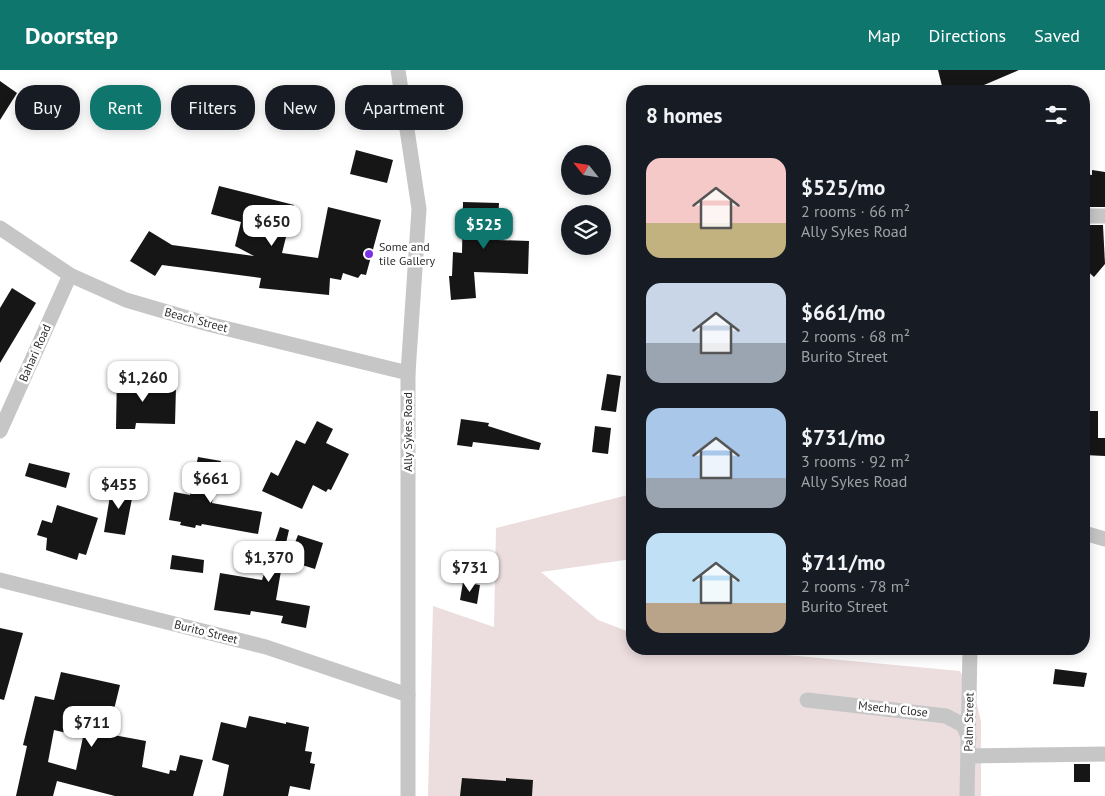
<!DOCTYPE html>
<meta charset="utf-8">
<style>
body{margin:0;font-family:"PT Sans",sans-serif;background:#242831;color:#f1f3f6;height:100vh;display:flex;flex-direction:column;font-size:19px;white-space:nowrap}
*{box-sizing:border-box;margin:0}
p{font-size:16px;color:#9ea1a6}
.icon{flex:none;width:28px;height:28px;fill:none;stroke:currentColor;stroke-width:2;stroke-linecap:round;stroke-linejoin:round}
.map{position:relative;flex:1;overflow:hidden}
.sheet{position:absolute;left:626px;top:15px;width:464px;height:570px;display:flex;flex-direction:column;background:#171b24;border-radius:20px;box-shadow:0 2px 12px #0003}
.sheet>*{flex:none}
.hud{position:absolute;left:15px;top:15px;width:475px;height:45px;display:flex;gap:10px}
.needle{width:32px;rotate:300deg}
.fabs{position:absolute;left:561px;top:75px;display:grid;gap:10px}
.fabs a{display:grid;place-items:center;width:50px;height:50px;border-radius:50%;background:#171b24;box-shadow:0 2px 12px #0003;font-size:25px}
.price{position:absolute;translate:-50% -42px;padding:0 11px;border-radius:10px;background:#fff;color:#222;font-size:16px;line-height:32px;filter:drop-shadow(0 1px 2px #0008)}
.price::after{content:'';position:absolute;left:50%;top:30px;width:15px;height:11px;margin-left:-8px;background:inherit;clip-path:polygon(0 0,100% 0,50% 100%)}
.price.current{background:#0f766e;color:#fff}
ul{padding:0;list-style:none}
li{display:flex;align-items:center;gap:15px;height:125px;padding:0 20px}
li span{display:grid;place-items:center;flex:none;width:140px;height:100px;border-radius:15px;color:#555}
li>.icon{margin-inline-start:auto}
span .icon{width:60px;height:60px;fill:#fffc;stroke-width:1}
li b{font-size:21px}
h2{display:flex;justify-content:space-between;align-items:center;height:60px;padding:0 20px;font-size:21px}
.chip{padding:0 18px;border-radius:20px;background:#171b24;box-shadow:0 2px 12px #0003;font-size:18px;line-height:45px}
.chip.current{background:#0f766e;color:#fff}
header{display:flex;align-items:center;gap:30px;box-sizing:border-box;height:70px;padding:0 25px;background:#0f766e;color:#fff}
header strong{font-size:24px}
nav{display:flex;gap:28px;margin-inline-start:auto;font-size:18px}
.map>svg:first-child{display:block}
.green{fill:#ecddde}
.building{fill:#161616;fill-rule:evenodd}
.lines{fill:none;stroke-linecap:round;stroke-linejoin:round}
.street{stroke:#c6c6c6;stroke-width:15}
.poi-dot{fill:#7b32e5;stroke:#fff;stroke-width:2}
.labels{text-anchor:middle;stroke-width:5;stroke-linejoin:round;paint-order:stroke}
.poi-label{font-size:12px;fill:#2f2f2f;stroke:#fff;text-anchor:start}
.street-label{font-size:12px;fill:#2f2f2f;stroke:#fff}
</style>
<header>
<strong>Doorstep</strong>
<nav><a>Map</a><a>Directions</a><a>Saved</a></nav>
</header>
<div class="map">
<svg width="1105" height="726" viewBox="0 0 1105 726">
<rect width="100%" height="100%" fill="#fff"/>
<!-- green -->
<path class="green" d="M632,424V489L541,502L598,550L632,563V579H763L765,583L960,601L977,635L981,651V726H428L433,536L494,557L496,458Z"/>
<!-- building -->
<g class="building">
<path d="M938,0H1019L984,15L985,21H957L956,17L943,20Z"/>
<path d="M0,11L17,23L0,50Z"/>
<path d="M356,80L393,90L387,113L350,104Z"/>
<path d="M1092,100L1105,102V137H1084V104L1092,105Z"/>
<path d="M219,116L294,135L282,183L318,188L328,137L381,150L366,205L361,204L358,208L343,203L341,210L330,208L329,225L259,218L261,208L162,195L155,206L130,191L149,161L172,175L254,186L235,176L241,152L211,144Z"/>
<path d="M463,132L499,133L497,170L529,171L528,204L474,202L476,228L451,230L449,206H452L453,182L462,183Z"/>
<path d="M1084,155H1103L1105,194L1094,207L1084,198Z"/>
<path d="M12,218L36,233L0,293V238Z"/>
<path d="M117,302H140V317H176L175,354L136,353L135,359H116Z"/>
<path d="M607,304L621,306L616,342L601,340Z"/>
<path d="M1084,341H1098V368H1105V386L1084,385Z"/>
<path d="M461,349L489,353L488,356L541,373L539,380L473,372L472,377L457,375Z"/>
<path d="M317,351L333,359L326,373L349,384L331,420L328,419L326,422L313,415L302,439L262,421L271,402L278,406L296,370L305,374Z"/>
<path d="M595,356L611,358L608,384L592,382Z"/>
<path d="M198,387L221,391L212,433L262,442L258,464L202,454L201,456L196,455L195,458L180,455L181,452L169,450L174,422L190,425Z"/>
<path d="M29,393L70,403L66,418L25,406Z"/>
<path d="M116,414L134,418L125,465L104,462L111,420L115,421Z"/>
<path d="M57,435L98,448L86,485L79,483L77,490L46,480L47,468L37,465L42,450L52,453Z"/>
<path d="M280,457L289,460L286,473L294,475L298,465L323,473L315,499L283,489L276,530L310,536L306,558L281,553L283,546L251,541L250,545L214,540L220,503L262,510Z"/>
<path d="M172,485L204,490L203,503L170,499Z"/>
<path d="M463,512L480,515L477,534L460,530Z"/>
<path d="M0,558L23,563L4,630L0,629Z"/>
<path d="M1055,599L1087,603L1084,617L1053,614Z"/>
<path d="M61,602L120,615L108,664L146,671L142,697L169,704L170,700L176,701L180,685L203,690L193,726H115L57,711L53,726H16L27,676L23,675L35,626L54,630ZM54,660L83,667L76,700L48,692Z"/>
<path d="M249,646L286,654V652L309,657L305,681L312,682L310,693L315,694L310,720L290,716L288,726H223L229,695L212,690L221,652L246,658Z"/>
<rect x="1074" y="694" width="16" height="18"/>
<path d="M462,708L506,711V708L533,710L532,726H460Z"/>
</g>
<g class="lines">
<!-- street -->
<g class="street">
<path d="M398,0L419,139L408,303V726"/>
<path d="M1084,146H1105"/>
<path d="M0,158L70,205L126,230L208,254L408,303"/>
<path d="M0,361L70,205"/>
<path d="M1084,463L1105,469"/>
<path d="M0,510L266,577L408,625"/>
<path d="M807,630L946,646L963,655L969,668"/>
<path d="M968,686L1105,684"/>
<path d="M967,726L970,579"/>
</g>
</g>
<!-- markers -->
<circle class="poi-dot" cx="369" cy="184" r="5"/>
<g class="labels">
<!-- poi labels -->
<g class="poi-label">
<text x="379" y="181">Some and<tspan x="379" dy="14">tile Gallery</tspan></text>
</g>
<!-- street labels -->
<g class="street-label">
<text transform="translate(196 250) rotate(15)" y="4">Beach Street</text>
<text transform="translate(35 283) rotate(-66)" y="4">Bahari Road</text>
<text transform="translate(408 362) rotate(-90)" y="4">Ally Sykes Road</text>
<text transform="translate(206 562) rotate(14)" y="4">Burito Street</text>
<text transform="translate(893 639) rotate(6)" y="4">Msechu Close</text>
<text transform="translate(969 652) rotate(-89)" y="4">Palm Street</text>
</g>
</g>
</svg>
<div class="fabs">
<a><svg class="needle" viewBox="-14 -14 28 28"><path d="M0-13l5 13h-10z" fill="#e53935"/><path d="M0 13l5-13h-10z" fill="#9ea1a6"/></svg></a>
<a><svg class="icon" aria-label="layers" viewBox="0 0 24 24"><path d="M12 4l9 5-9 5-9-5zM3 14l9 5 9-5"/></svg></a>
</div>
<b class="price" style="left:272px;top:177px">$650</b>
<b class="price current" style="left:484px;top:180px">$525</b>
<b class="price" style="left:143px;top:333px">$1,260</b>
<b class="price" style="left:211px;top:434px">$661</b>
<b class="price" style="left:119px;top:440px">$455</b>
<b class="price" style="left:269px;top:513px">$1,370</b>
<b class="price" style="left:470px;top:523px">$731</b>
<b class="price" style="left:92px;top:678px">$711</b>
<div class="hud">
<a class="chip">Buy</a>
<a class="chip current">Rent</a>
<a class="chip">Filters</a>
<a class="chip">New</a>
<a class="chip">Apartment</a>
</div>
<section class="sheet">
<h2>8 homes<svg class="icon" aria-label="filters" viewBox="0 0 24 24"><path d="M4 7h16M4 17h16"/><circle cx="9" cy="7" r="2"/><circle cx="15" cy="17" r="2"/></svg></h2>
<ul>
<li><span style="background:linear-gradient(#f6c9c9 65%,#c2b280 0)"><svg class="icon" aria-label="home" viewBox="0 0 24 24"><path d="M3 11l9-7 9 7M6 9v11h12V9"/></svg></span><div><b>$525/mo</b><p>2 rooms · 66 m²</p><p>Ally Sykes Road</p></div></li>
<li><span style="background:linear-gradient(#c9d6e8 60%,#9aa5b1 0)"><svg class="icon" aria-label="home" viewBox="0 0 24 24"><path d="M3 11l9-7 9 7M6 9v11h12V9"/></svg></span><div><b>$661/mo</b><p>2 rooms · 68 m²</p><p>Burito Street</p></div></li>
<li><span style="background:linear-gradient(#a9c7e8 70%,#9aa5b1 0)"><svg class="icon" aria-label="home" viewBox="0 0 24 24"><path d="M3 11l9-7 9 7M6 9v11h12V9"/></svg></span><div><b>$731/mo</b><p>3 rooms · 92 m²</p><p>Ally Sykes Road</p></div></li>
<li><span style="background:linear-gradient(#bfe0f5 70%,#b9a48a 0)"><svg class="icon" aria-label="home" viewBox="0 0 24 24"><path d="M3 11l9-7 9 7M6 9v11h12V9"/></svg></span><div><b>$711/mo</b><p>2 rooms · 78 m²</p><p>Burito Street</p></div></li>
</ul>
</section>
</div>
